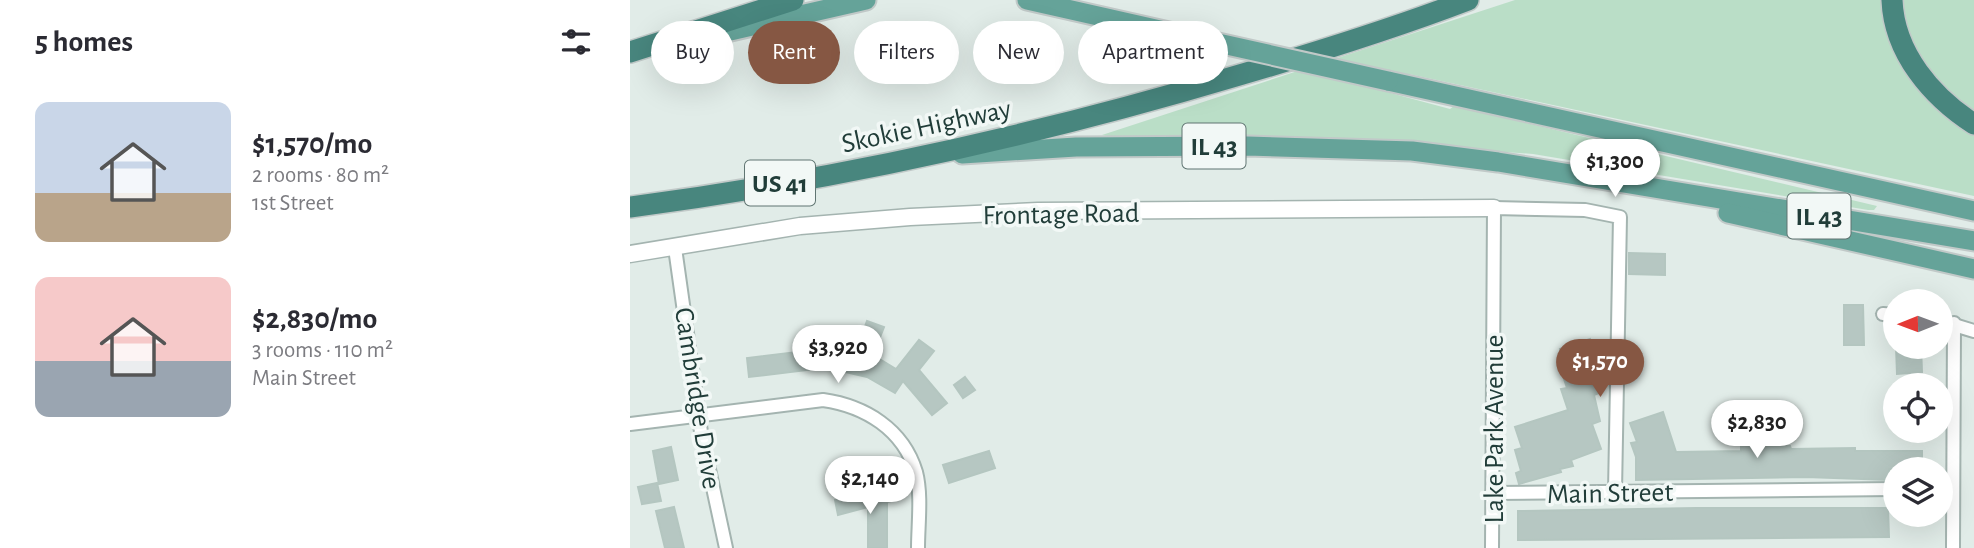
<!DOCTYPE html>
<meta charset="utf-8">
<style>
body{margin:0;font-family:"Alegreya Sans",sans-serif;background:#f2f2f3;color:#2b2b33;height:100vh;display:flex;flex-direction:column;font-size:26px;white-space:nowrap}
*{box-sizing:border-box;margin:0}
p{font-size:23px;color:#7c7c81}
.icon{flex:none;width:38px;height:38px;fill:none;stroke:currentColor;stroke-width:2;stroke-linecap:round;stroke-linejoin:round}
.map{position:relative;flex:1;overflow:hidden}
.side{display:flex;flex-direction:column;background:#fff;width:630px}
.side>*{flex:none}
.top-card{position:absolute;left:21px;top:21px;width:665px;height:63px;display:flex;gap:14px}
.needle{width:46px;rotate:269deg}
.buttons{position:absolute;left:1253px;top:289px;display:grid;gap:14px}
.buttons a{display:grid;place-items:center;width:70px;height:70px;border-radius:50%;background:#fff;box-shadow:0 7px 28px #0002;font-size:35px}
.price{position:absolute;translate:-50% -60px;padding:0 16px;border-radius:24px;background:#fff;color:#222;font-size:23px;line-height:46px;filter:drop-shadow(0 2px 4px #0008)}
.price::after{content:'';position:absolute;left:50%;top:42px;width:21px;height:16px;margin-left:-10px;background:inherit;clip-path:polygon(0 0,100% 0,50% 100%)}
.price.on{background:#865743;color:#fff}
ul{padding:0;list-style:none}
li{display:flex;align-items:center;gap:21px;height:175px;padding:0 35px}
li span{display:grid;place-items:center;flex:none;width:196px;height:140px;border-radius:14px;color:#555}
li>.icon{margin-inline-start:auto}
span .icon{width:84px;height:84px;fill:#fffc;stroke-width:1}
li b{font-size:30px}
h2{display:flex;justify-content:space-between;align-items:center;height:84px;padding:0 35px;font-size:30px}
.pill{padding:0 24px;border-radius:32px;background:#fff;box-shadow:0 7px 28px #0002;font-size:24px;line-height:63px}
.pill.on{background:#865743;color:#fff}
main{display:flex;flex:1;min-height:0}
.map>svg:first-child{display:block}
.green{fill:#badec7}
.building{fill:#b6c7c2;stroke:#b4c6c0;stroke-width:2}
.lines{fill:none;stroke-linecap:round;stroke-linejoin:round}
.minor-casing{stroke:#a4b4b0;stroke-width:16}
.tertiary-casing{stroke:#a4b4b0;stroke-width:19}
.primary-casing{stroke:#c1c9c8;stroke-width:23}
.trunk-casing{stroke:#c1c9c8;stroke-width:24}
.minor{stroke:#fff;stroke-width:12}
.tertiary{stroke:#fff;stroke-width:16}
.primary{stroke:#65a399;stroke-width:19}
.trunk{stroke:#48867e;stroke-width:21}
.primary-bridge-casing{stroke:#c1c9c8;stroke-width:23;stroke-linecap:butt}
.primary-bridge{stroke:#65a399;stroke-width:19}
.labels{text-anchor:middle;stroke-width:7;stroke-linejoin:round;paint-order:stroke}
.shield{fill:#f2f8f6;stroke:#607572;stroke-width:2}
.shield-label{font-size:26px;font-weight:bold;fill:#213d39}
.street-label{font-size:28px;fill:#213d39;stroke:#f2f8f6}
</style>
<main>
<section class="side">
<h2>5 homes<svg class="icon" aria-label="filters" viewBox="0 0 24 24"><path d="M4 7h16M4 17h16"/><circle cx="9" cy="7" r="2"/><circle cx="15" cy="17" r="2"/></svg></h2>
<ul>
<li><span style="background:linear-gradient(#c9d6e8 65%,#b9a48a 0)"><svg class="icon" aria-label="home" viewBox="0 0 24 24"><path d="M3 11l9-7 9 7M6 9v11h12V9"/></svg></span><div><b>$1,570/mo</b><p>2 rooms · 80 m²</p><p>1st Street</p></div></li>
<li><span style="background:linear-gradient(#f6c9c9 60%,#9aa5b1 0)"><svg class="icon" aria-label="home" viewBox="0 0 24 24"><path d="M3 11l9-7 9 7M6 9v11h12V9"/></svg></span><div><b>$2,830/mo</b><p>3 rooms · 110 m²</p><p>Main Street</p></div></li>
</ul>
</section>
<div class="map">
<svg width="1344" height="548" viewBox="0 0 1344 548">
<rect width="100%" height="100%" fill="#e1ece8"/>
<!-- green -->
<g class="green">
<path d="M885,0H1254C1270,60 1284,106 1344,135V196L779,74L742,88L820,109L824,106L1247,206L1244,210H1238L903,154L689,139L617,136L496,139L472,135Z"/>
<path d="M1269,0H1344V119L1323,105L1276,37Z"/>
</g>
<!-- building -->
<g class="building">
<path d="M999,253L1035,254V275L999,274Z"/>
<path d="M1214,305H1233L1234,345H1214Z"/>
<path d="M237,321L254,327L243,355L266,369L289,340L304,351L289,370L317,403L302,415L273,381L265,393L237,377L198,368L202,350L224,355Z"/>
<path d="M960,339L971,371L962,374L969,393L964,395L970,421L962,424L971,449L941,460L943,466L930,469L931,472L889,484L886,473L891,471L885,450L892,448L885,427L938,410L931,389L937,388L932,373L936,372L930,349Z"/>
<path d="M1266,346H1291L1292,372L1267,374Z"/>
<path d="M183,350L186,369L119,377L117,358Z"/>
<path d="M335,377L345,390L333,398L324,385Z"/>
<path d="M1033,412L1046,452L1111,451V447L1160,446L1161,449L1225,448V451H1292V469H1259V480L1176,477L1006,480V457L1001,443L1007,442L1000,423Z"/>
<path d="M41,447L48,480L29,484L23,451Z"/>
<path d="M359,451L365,468L319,483L313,465Z"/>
<path d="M27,483L31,501L12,504L8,487Z"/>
<path d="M220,496H260L261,501L257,502V548H238V507L208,515L205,500Z"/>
<path d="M44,507L54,548H35L26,511Z"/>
<path d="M1066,508H1258L1259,537L888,540V511Z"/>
</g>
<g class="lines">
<defs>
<g id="minor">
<path d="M45,248L71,432L96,548"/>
<path d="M1253,314L1265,315"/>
<path d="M1311,321L1344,331"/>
<path d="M0,424L193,400C235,406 273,429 286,472C292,495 288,525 288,548"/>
<path d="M862,493L1265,489"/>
<path d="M862,548L864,208L955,210L990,217L985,492"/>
<path d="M1323,548L1324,323"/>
</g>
<path id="tertiary" d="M0,254L170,226L280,217L408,211L864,208"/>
<g id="primary">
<path d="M397,0L561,37"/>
<path d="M70,38L236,0"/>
<path d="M758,81L1344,211"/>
<path d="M332,154L446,147L617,146L782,151L868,162L1344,241"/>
<path d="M1098,213L1344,269"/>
</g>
<g id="trunk">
<path d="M1262,0C1264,53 1302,97 1344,124"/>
<path d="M0,52L163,0"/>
<path d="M0,207C205,180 408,135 606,76C685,53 762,29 838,0"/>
</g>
</defs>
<!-- minor casing -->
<use href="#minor" class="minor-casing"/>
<!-- tertiary casing -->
<use href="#tertiary" class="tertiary-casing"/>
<!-- primary casing -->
<use href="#primary" class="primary-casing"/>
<!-- trunk casing -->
<use href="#trunk" class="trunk-casing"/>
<!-- minor -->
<use href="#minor" class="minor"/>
<!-- tertiary -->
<use href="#tertiary" class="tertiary"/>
<!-- primary -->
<use href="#primary" class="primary"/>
<!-- trunk -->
<use href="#trunk" class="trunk"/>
<defs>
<path id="primary-bridge" d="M561,37L758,81"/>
</defs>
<!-- primary-bridge casing -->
<use href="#primary-bridge" class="primary-bridge-casing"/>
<!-- primary-bridge -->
<use href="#primary-bridge" class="primary-bridge"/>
</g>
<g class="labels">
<!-- shield labels -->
<g class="shield">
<rect x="552.5" y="123.5" width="63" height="45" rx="5"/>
<rect x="115" y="160.5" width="70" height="45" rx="5"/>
<rect x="1157.5" y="193.5" width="63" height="45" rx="5"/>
</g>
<g class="shield-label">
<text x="584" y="155">IL 43</text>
<text x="150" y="192">US 41</text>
<text x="1189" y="225">IL 43</text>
</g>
<!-- street labels -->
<g class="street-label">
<text transform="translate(296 125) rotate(-12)" y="10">Skokie Highway</text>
<text transform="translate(431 213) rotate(-1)" y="10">Frontage Road</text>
<text transform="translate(69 398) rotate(81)" y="10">Cambridge Drive</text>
<text transform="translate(863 429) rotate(-90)" y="10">Lake Park Avenue</text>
<text transform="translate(980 492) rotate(-1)" y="10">Main Street</text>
</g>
</g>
</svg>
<div class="buttons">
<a><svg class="needle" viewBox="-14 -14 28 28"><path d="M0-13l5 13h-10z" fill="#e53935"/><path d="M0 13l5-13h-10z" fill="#7c7c81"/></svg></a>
<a><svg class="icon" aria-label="locate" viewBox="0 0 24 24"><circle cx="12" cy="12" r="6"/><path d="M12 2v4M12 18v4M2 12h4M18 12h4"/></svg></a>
<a><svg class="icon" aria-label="layers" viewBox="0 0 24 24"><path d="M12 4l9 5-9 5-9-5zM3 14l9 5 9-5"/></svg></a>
</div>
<b class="price" style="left:985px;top:199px">$1,300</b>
<b class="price" style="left:208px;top:385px">$3,920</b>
<b class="price on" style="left:970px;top:399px">$1,570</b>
<b class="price" style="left:1127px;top:460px">$2,830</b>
<b class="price" style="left:240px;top:516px">$2,140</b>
<div class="top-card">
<a class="pill">Buy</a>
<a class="pill on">Rent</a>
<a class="pill">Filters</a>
<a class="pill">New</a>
<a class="pill">Apartment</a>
</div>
</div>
</main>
